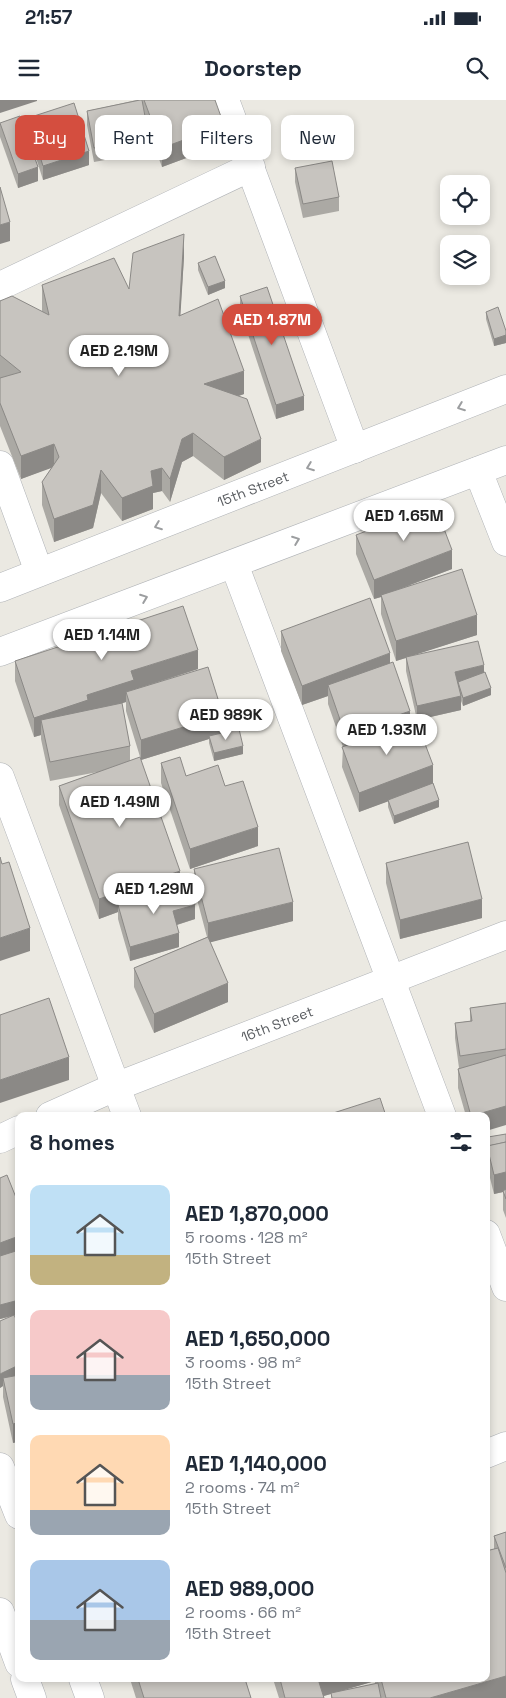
<!DOCTYPE html>
<meta charset="utf-8">
<style>
body{margin:0;font-family:"Space Grotesk",sans-serif;background:#f6f6f7;color:#1f2937;height:100vh;display:flex;flex-direction:column;font-size:19px;white-space:nowrap}
*{box-sizing:border-box;margin:0}
p{font-size:16px;color:#747a83}
.icon{flex:none;width:28px;height:28px;fill:none;stroke:currentColor;stroke-width:2;stroke-linecap:round;stroke-linejoin:round}
.map{position:relative;flex:1;overflow:hidden}
.details{position:absolute;left:15px;top:1012px;width:475px;height:570px;display:flex;flex-direction:column;background:#fff;border-radius:10px;box-shadow:0 2px 8px #0003}
.details>*{flex:none}
.banner{position:absolute;left:15px;top:15px;width:476px;height:45px;display:flex;gap:10px}
.controls{position:absolute;left:440px;top:75px;display:grid;gap:10px}
.controls a{display:grid;place-items:center;width:50px;height:50px;border-radius:10px;background:#fff;box-shadow:0 2px 8px #0003;font-size:25px}
.price{position:absolute;translate:-50% -42px;padding:0 11px;border-radius:18px;background:#fff;color:#222;font-size:16px;line-height:32px;filter:drop-shadow(0 1px 2px #0008)}
.price::after{content:'';position:absolute;left:50%;top:30px;width:15px;height:11px;margin-left:-8px;background:inherit;clip-path:polygon(0 0,100% 0,50% 100%)}
.price.active{background:#d44e3f;color:#fff}
ul{padding:0;list-style:none}
li{display:flex;align-items:center;gap:15px;height:125px;padding:0 15px}
li span{display:grid;place-items:center;flex:none;width:140px;height:100px;border-radius:10px;color:#555}
li>.icon{margin-inline-start:auto}
span .icon{width:60px;height:60px;fill:#fffc;stroke-width:1}
li b{font-size:21px}
h2{display:flex;justify-content:space-between;align-items:center;height:60px;padding:0 15px;font-size:21px}
.chip{padding:0 18px;border-radius:10px;background:#fff;box-shadow:0 2px 8px #0003;font-size:18px;line-height:45px}
.chip.active{background:#d44e3f;color:#fff}
.status{display:flex;justify-content:space-between;align-items:center;height:35px;padding:0 25px;background:#fff;direction:ltr}
.status svg{height:14px;fill:currentColor}
header{display:flex;justify-content:space-between;align-items:center;height:65px;padding:0 15px;background:#fff;font-size:22px;font-weight:800}
.map>svg:first-child{display:block}
.lines{fill:none;stroke-linecap:round;stroke-linejoin:round}
.minor-casing{stroke:#afb2b6;stroke-width:29}
.secondary-casing{stroke:#afb1b6;stroke-width:29}
.minor{stroke:#fff;stroke-width:28}
.secondary{stroke:#fff;stroke-width:28}
.wall{fill:#aba9a4;fill-rule:evenodd}
.shaded-wall{fill:#8b8986}
.building{fill:#c7c4bf;stroke:#8b8986}
.oneway{stroke:#9c9ea0}
.labels{text-anchor:middle;stroke-width:4;stroke-linejoin:round;paint-order:stroke}
.street-label{font-size:14px;fill:#5a5d61;stroke:#fff}
</style>
<div class="status"><b>21:57</b><svg viewBox="0 0 49 12"><path d="M0 12V9h3v3zM5 12V6h3v6zM10 12V3h3v9zM15 12V0h3v12zM26 1h20v11H26zM47 4h2v5h-2z"/></svg></div>
<header><svg class="icon" aria-label="menu" viewBox="0 0 24 24"><path d="M4 6h16M4 12h16M4 18h16"/></svg>Doorstep<svg class="icon" aria-label="search" viewBox="0 0 24 24"><circle cx="10" cy="10" r="6"/><path d="M15 15l6 6"/></svg></header>
<div class="map">
<svg width="506" height="1598" viewBox="0 0 506 1598">
<rect width="100%" height="100%" fill="#ebe9e2"/>
<g class="lines">
<defs>
<g id="minor">
<path d="M225,0L355,349"/>
<path d="M0,186L251,67"/>
<path d="M0,365L39,472"/>
<path d="M478,371L506,442"/>
<path d="M234,464L442,1016"/>
<path d="M0,488L506,289"/>
<path d="M0,552L506,360"/>
<path d="M0,677L127,1016"/>
<path d="M50,1016L115,987L506,835"/>
<path d="M0,1039L19,1030"/>
<path d="M486,1134L506,1187"/>
<path d="M486,1354L506,1346"/>
</g>
<g id="secondary">
<path d="M0,1367L19,1415"/>
<path d="M0,1512L19,1563"/>
<path d="M25,1579L32,1598"/>
<path d="M83,1579L90,1598"/>
</g>
</defs>
<!-- minor casing -->
<use href="#minor" class="minor-casing"/>
<!-- secondary casing -->
<use href="#secondary" class="secondary-casing"/>
<!-- minor -->
<use href="#minor" class="minor"/>
<!-- secondary -->
<use href="#secondary" class="secondary"/>
</g>
<!-- wall -->
<g class="wall">
<path d="M137,0H215L224,44L162,67L147,27L149,38V52L94,62L87,25V11Z"/>
<path d="M28,18L89,65L43,80L28,32Z"/>
<path d="M0,23L38,81L18,88L0,37Z"/>
<path d="M295,68L339,97V111L303,118L295,82Z"/>
<path d="M184,157L180,216L244,294L239,296L261,362L224,380L193,356L182,362L170,402L162,391L153,393V409L122,421L101,393L93,428L54,442L42,405V382L52,367L21,379L0,326V201L42,211V185L129,189Z"/>
<path d="M198,163L225,188L208,195L198,170Z"/>
<path d="M240,196L304,310L276,319L240,210Z"/>
<path d="M486,212L506,231V243L494,246L486,219Z"/>
<path d="M356,435L452,469L410,485L477,535L410,556L484,572L491,595L463,606L461,601V610L417,620L406,571V558L396,561L381,514V497L374,499L356,454Z"/>
<path d="M281,531L390,563L410,622L433,684L439,707L394,724L388,707V701L359,712L342,667L343,647L328,604V596L302,605L281,551Z"/>
<path d="M15,561L198,569L159,582L223,632L243,654L214,661L209,643V639L141,660L126,611V602L121,603L130,646V660L180,787L195,819L177,825L179,847L130,861L118,819V812L99,819L59,705V686L98,672L50,681L41,639V635L34,637L15,581Z"/>
<path d="M161,663L186,676L225,686L258,746L190,769L161,683Z"/>
<path d="M386,763L482,818L400,839L386,783Z"/>
<path d="M194,769L293,821L210,842L228,902L154,933L134,887V868L207,837L194,788Z"/>
<path d="M506,903V1025L486,1016H466L458,988V969L459,968L455,938V923L470,921V908Z"/>
<path d="M506,1034V1118L503,1110V1092L494,1094L487,1066L488,1037Z"/>
<path d="M0,1078L15,1152L19,1150V1214L14,1215L13,1343L3,1297V1286L0,1288L13,1216L0,1219Z"/>
<path d="M506,1432V1598H331V1594L323,1596L324,1598H279L273,1579H486L494,1449V1436ZM375,1581V1584L343,1590Z"/>
<path d="M130,1579H245L251,1598H136Z"/>
</g>
<!-- shaded-wall -->
<g class="shaded-wall">
<path d="M0,0H37V1L0,13Z"/>
<path d="M224,25V44L162,67V48Z"/>
<path d="M89,51V65L43,80V66Z"/>
<path d="M38,67V81L18,88V74Z"/>
<path d="M10,122V141L0,144V125Z"/>
<path d="M184,134V157L179,239V216Z"/>
<path d="M225,181V188L208,195V187Z"/>
<path d="M506,235V243L494,246V239Z"/>
<path d="M244,271V294L204,307V284Z"/>
<path d="M304,296V310L276,319V305Z"/>
<path d="M193,333V356L182,362L170,402V379L182,339Z"/>
<path d="M261,339V362L224,380V357Z"/>
<path d="M54,344V367L21,379V356Z"/>
<path d="M162,368V391L153,393V409L122,421V398L151,371Z"/>
<path d="M101,370V393L93,428L54,442V419Z"/>
<path d="M452,450V469L381,496V495V497L374,499V480Z"/>
<path d="M477,515V535L396,561V541Z"/>
<path d="M198,550V569L126,592V602L88,614L41,620V635L34,637V618L87,595L131,571Z"/>
<path d="M390,553V572L328,585V596L302,605V586Z"/>
<path d="M484,565V579L458,586L455,572Z"/>
<path d="M491,588V595L463,606V598Z"/>
<path d="M461,596V610L417,620V606Z"/>
<path d="M410,611V631L345,653V634Z"/>
<path d="M223,615V635L209,636V639L141,660V640Z"/>
<path d="M243,646V654L214,661V653Z"/>
<path d="M433,665V685L359,712V693Z"/>
<path d="M439,700V707L394,724V716Z"/>
<path d="M258,727V746L190,769V749Z"/>
<path d="M180,771V790L118,805V812L99,819V799Z"/>
<path d="M482,799V818L400,839V820Z"/>
<path d="M293,802V821L208,843V823Z"/>
<path d="M195,805V819L173,826V811Z"/>
<path d="M30,828V851L0,861V838Z"/>
<path d="M179,833V847L130,861V847Z"/>
<path d="M228,883V902L154,933V914Z"/>
<path d="M69,957V980L0,1003V980Z"/>
<path d="M506,1006V1025L486,1031V1016H471Z"/>
<path d="M506,1072V1091H503V1092L494,1094V1075Z"/>
<path d="M19,1136V1150L0,1157V1143Z"/>
<path d="M19,1200V1214L0,1219V1205Z"/>
<path d="M19,1265V1280L3,1278V1286L0,1288V1274Z"/>
<path d="M19,1322V1342L13,1343V1324Z"/>
<path d="M506,1576V1598H430Z"/>
<path d="M317,1579H375V1581L317,1598Z"/>
</g>
<!-- building -->
<g class="building">
<path d="M140,0H142L149,38L94,48L87,11Z"/>
<path d="M144,0H215L224,25L162,48Z"/>
<path d="M74,3L89,51L43,66L28,18Z"/>
<path d="M20,16L38,67L18,74L0,23Z"/>
<path d="M332,61L339,97L303,104L295,68Z"/>
<path d="M0,87L10,122L0,125Z"/>
<path d="M184,134L179,216L218,199L244,271L204,284L247,299L261,339L224,357L193,333L182,339L170,379L162,368L151,371L153,386L122,398L101,370L93,405L54,419L42,382L59,357L54,344L21,356L0,303V278L21,272L0,255V201L12,196L49,215L42,185L114,158L129,189L133,153Z"/>
<path d="M215,156L225,181L208,187L198,163Z"/>
<path d="M267,187L304,296L276,305L240,196Z"/>
<path d="M498,207L506,231V235L494,239L486,212Z"/>
<path d="M435,405L452,450L374,480L356,435Z"/>
<path d="M462,469L477,515L396,541L381,495Z"/>
<path d="M370,498L390,553L302,586L281,531Z"/>
<path d="M183,506L198,550L131,571L134,580L87,595L88,600L34,618L15,561Z"/>
<path d="M478,541L484,565L455,572L461,596L417,606L406,557Z"/>
<path d="M393,562L410,611L345,634L328,585Z"/>
<path d="M208,567L223,615L141,640L126,592Z"/>
<path d="M485,572L491,588L463,598L458,582Z"/>
<path d="M122,603L130,646L50,662L41,620Z"/>
<path d="M416,620L433,665L359,693L342,647Z"/>
<path d="M239,629L243,646L214,653L209,636Z"/>
<path d="M140,657L180,771L99,799L59,686Z"/>
<path d="M180,657L186,676L218,665L225,686L243,681L258,727L190,749L161,663Z"/>
<path d="M433,683L439,700L394,716L388,700Z"/>
<path d="M468,742L482,799L400,820L386,763Z"/>
<path d="M279,748L293,802L208,823L194,769Z"/>
<path d="M0,757L2,764L9,762L30,828L0,838Z"/>
<path d="M190,785L195,805L173,811L179,833L130,847L118,805Z"/>
<path d="M208,837L228,883L154,914L134,868Z"/>
<path d="M49,898L69,957L0,980V915Z"/>
<path d="M506,903V949L460,956L455,923L472,921L470,908Z"/>
<path d="M506,955V1006L471,1016L458,969Z"/>
<path d="M380,998L386,1016H324Z"/>
<path d="M506,1034V1042L489,1046L488,1037Z"/>
<path d="M506,1042V1072L494,1075L487,1046Z"/>
<path d="M7,1075L19,1105V1136L0,1143V1078Z"/>
<path d="M506,1089V1099L503,1091Z"/>
<path d="M19,1150V1200L0,1205V1156Z"/>
<path d="M14,1215L19,1225V1265L0,1274V1221Z"/>
<path d="M19,1275V1322L13,1324L3,1278Z"/>
<path d="M506,1432V1468L494,1436Z"/>
<path d="M498,1448L506,1473V1576L430,1598H386L381,1579H486V1451Z"/>
<path d="M138,1579H245L251,1598H144Z"/>
<path d="M280,1579H318L324,1598H285Z"/>
<path d="M378,1583L381,1598H332L331,1593Z"/>
</g>
<!-- one-way arrows -->
<defs><path id="oneway-chevron" d="M-2-3.5L2.5 0L-2 3.5" fill="none" stroke-width="1.6" stroke-linecap="round" stroke-linejoin="round" transform="scale(1.25)"/></defs>
<g class="oneway">
<use href="#oneway-chevron" transform="translate(461 307) rotate(159)"/>
<use href="#oneway-chevron" transform="translate(310 367) rotate(159)"/>
<use href="#oneway-chevron" transform="translate(158 426) rotate(159)"/>
<use href="#oneway-chevron" transform="translate(296 440) rotate(-21)"/>
<use href="#oneway-chevron" transform="translate(144 498) rotate(-21)"/>
</g>
<g class="labels">
<!-- street labels -->
<g class="street-label">
<text transform="translate(253 389) rotate(-21)" y="5">15th Street</text>
<text transform="translate(277 924) rotate(-21)" y="5">16th Street</text>
</g>
</g>
</svg>
<div class="controls">
<a><svg class="icon" aria-label="locate" viewBox="0 0 24 24"><circle cx="12" cy="12" r="6"/><path d="M12 2v4M12 18v4M2 12h4M18 12h4"/></svg></a>
<a><svg class="icon" aria-label="layers" viewBox="0 0 24 24"><path d="M12 4l9 5-9 5-9-5zM3 14l9 5 9-5"/></svg></a>
</div>
<b class="price active" style="left:272px;top:246px">AED 1.87M</b>
<b class="price" style="left:119px;top:277px">AED 2.19M</b>
<b class="price" style="left:404px;top:442px">AED 1.65M</b>
<b class="price" style="left:102px;top:561px">AED 1.14M</b>
<b class="price" style="left:226px;top:641px">AED 989K</b>
<b class="price" style="left:387px;top:656px">AED 1.93M</b>
<b class="price" style="left:120px;top:728px">AED 1.49M</b>
<b class="price" style="left:154px;top:815px">AED 1.29M</b>
<div class="banner">
<a class="chip active">Buy</a>
<a class="chip">Rent</a>
<a class="chip">Filters</a>
<a class="chip">New</a>
</div>
<section class="details">
<h2>8 homes<svg class="icon" aria-label="filters" viewBox="0 0 24 24"><path d="M4 7h16M4 17h16"/><circle cx="9" cy="7" r="2"/><circle cx="15" cy="17" r="2"/></svg></h2>
<ul>
<li><span style="background:linear-gradient(#bfe0f5 70%,#c2b280 0)"><svg class="icon" aria-label="home" viewBox="0 0 24 24"><path d="M3 11l9-7 9 7M6 9v11h12V9"/></svg></span><div><b>AED 1,870,000</b><p>5 rooms · 128 m²</p><p>15th Street</p></div></li>
<li><span style="background:linear-gradient(#f6c9c9 65%,#9aa5b1 0)"><svg class="icon" aria-label="home" viewBox="0 0 24 24"><path d="M3 11l9-7 9 7M6 9v11h12V9"/></svg></span><div><b>AED 1,650,000</b><p>3 rooms · 98 m²</p><p>15th Street</p></div></li>
<li><span style="background:linear-gradient(#ffd9b3 75%,#9aa5b1 0)"><svg class="icon" aria-label="home" viewBox="0 0 24 24"><path d="M3 11l9-7 9 7M6 9v11h12V9"/></svg></span><div><b>AED 1,140,000</b><p>2 rooms · 74 m²</p><p>15th Street</p></div></li>
<li><span style="background:linear-gradient(#a9c7e8 60%,#9aa5b1 0)"><svg class="icon" aria-label="home" viewBox="0 0 24 24"><path d="M3 11l9-7 9 7M6 9v11h12V9"/></svg></span><div><b>AED 989,000</b><p>2 rooms · 66 m²</p><p>15th Street</p></div></li>
</ul>
</section>
</div>
